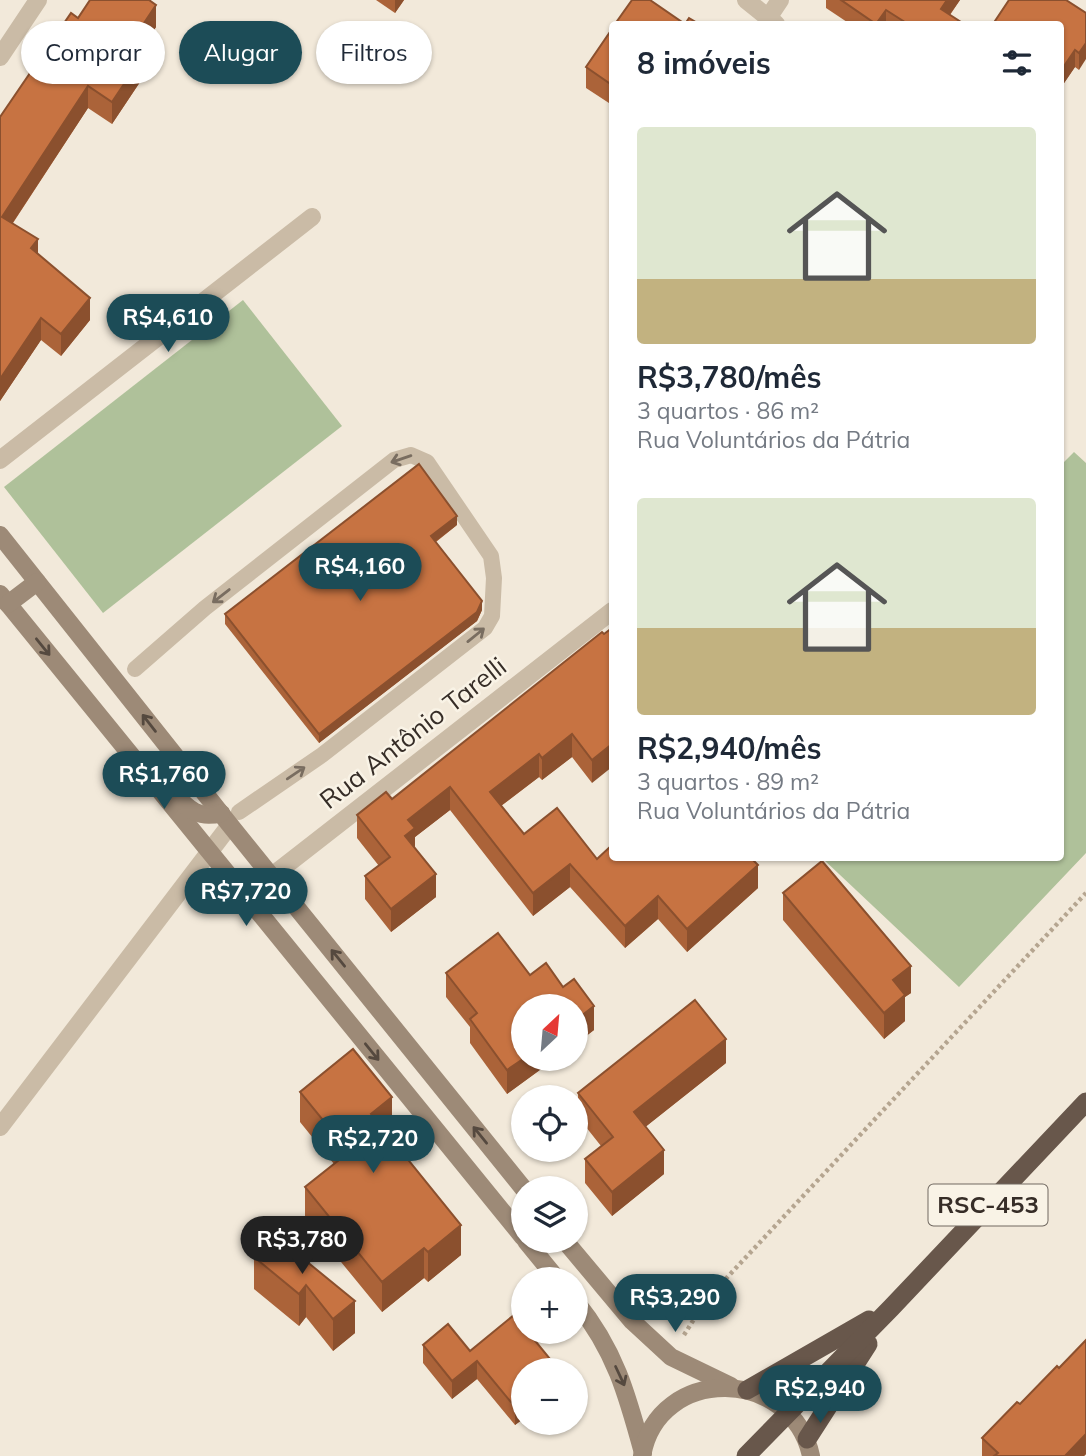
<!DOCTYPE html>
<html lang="pt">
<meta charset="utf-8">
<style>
body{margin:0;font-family:Mulish,sans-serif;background:#f2f2f3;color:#1f2937;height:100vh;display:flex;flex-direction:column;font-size:26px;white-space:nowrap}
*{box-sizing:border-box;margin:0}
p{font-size:23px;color:#747a83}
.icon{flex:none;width:38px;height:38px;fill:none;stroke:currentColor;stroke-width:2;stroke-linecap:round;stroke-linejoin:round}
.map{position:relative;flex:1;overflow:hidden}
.drawer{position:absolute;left:609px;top:21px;width:455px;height:840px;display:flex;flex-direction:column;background:#fff;border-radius:7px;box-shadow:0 2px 5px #0004}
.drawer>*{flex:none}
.top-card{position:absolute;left:21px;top:21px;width:483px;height:63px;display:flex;gap:14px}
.needle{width:46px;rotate:26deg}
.fabs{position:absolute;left:511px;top:994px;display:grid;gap:14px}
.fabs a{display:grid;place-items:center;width:77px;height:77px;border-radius:50%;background:#fff;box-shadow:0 2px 5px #0004;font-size:35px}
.price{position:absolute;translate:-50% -60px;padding:0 16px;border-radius:24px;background:#1c4c57;color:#fff;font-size:23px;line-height:46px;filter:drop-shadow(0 2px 4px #0008)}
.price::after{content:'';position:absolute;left:50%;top:42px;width:21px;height:16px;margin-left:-10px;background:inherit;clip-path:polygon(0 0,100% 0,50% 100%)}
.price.active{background:#222;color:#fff}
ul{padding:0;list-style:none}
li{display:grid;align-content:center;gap:14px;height:371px;padding:0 28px}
li span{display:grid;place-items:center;height:217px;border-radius:7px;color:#555}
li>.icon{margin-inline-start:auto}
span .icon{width:126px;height:126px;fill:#fffc;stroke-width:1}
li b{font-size:30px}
h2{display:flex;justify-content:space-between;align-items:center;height:84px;padding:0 28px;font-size:30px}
.chip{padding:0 24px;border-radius:32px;background:#fff;box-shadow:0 2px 5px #0004;font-size:24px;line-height:63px}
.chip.active{background:#1c4c57;color:#fff}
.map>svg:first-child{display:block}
.green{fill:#afc19a}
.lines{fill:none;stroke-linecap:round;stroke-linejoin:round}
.path{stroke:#b5a590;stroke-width:4.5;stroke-dasharray:3.5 3.5;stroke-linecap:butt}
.service{stroke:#cabba6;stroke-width:16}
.minor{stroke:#cabba6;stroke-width:18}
.secondary{stroke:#9d8a77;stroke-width:18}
.trunk{stroke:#68574b;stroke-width:19}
.wall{fill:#ab6339}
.shaded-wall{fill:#8b502e}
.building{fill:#c77342;stroke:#8b502e;stroke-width:2}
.oneway{stroke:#796d60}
.oneway2{stroke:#55493f}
.labels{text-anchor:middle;stroke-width:5;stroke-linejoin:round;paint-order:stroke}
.shield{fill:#f9f3e6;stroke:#706860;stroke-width:2}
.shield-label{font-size:24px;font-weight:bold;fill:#362d27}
.street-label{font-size:26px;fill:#362d27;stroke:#f9f3e6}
</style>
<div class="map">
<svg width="1086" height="1456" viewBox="0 0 1086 1456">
<rect width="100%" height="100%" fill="#f2e9da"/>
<!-- green -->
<g class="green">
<path d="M243,300L342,426L103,613L4,487Z"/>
<path d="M1074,452L1086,463V853L959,987L822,858H1060V466Z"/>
</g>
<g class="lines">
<!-- path -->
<path class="path" d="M684,1335L706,1300L1086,893"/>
<!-- service -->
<path class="service" d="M135,669L205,608L394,460L411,455L427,462L491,556L494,578L492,616L485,628L322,755L239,812"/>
<!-- minor -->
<g class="minor">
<path d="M746,0L776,24"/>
<path d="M768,18L780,0"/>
<path d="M0,57L38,0"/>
<path d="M0,460L312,217"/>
<path d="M245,897L612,611"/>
<path d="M0,1127L230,825"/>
</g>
<!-- secondary -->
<g class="secondary">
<path d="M0,535L230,825L523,1188"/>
<path d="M0,594L523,1237"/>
<path d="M8,604L37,582"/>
<path d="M175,794C188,810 200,819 221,813"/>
<path d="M526,1241L557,1279"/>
<path d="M565,1241L632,1321L671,1357L731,1386"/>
<path d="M576,1302C615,1350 627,1394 643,1453"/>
<path d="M642,1456C658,1364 792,1367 811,1456"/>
</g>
<!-- trunk -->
<g class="trunk">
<path d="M747,1390L869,1320"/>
<path d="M807,1439L868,1344"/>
<path d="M746,1456L891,1308L1086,1102"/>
</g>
</g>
<!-- wall -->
<g class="wall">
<path d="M376,0H404L395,13Z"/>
<path d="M826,0H960L950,15L964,24H850L826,8Z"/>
<path d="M152,2L156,27L136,57L140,82L112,124L88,108L13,223L90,320L61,356L41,340L0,401V117L78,18Z"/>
<path d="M1086,13L1079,70L1075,67L1060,89V24Z"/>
<path d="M612,29V105L586,88V67Z"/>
<path d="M457,525L436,542L482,610L477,621L319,743L225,624V614Z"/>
<path d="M602,632L592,783L572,757L542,780L539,777L501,806L524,834L597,859L758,888L687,952L658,919L625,948L570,887L533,916L450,810L415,837V848L436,897L391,932L365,899V876L379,866L357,838V815L392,799Z"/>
<path d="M783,893L911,993L905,997V1021L884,1039L783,920Z"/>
<path d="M446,973L530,975L594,1030L507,1094L470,1043V1027L446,997Z"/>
<path d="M726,1063L645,1127L664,1174L612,1216L585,1183V1159L601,1146L578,1117V1093Z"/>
<path d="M300,1092L392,1128L386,1133L461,1255L428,1282L424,1278L382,1312L305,1218V1187L334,1164L300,1122Z"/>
<path d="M273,1234L355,1333L333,1351L306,1317L299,1326L254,1289V1257Z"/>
<path d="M423,1345L470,1351L523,1370V1419L515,1425L477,1379L452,1399L423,1363Z"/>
<path d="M982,1438L1086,1454L1084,1456H982Z"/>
</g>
<!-- shaded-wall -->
<g class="shaded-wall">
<path d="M395,0H404L395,13Z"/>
<path d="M947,0H960L943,24L941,9Z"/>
<path d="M156,5V27L126,72V50Z"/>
<path d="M886,10V24H876Z"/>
<path d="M1086,43V59L1079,70V53Z"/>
<path d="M1075,50V67L1060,89V72Z"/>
<path d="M140,60V82L112,124V102Z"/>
<path d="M88,86V108L2,239V217Z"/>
<path d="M38,239V261L31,248Z"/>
<path d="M90,298V320L61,356V334Z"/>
<path d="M41,318V340L0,401V379Z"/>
<path d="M457,516V525L431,545V536Z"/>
<path d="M482,601V610L477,621L319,743V734Z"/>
<path d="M572,734V757L542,780V758Z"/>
<path d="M612,744V767L592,783V760Z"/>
<path d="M539,754V777L490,814V792Z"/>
<path d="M450,787V810L415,837V851L405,836L408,820Z"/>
<path d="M570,864V887L533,916V893Z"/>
<path d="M758,865V888L687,952V929Z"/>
<path d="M436,874V897L391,932V909Z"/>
<path d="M658,896V919L625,948V926Z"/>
<path d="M911,966V993L905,997V1021L884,1039V1013L893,980Z"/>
<path d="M594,1006V1030L576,1044V1020Z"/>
<path d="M726,1039V1063L634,1136V1112Z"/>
<path d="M523,1059H555L507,1094V1070Z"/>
<path d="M392,1097V1128L371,1144V1114Z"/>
<path d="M664,1150V1174L612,1216V1192Z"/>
<path d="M461,1225V1255L428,1282V1252Z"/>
<path d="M424,1248V1278L382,1312V1282Z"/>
<path d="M306,1285V1317L299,1326V1294Z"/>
<path d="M355,1301V1333L333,1351V1319Z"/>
<path d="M477,1361V1379L452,1399V1381Z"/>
<path d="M523,1400V1419L515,1425V1407Z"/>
<path d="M1086,1434V1454L1084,1456H1065Z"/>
</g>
<!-- building -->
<g class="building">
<path d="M90,0H149L156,5L126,50L140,60L112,102L88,86L2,217L38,239L31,248L90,298L61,334L41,318L0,379V117L71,13L78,18Z"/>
<path d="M632,0H650L685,24L689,18L699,24H615Z"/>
<path d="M841,0H947L941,9L964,24H908L886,10L876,24Z"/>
<path d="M1009,0H1066L1086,13V43L1079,53L1075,50L1060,72V24H993Z"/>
<path d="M612,29V85L586,67Z"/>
<path d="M419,464L457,516L431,536L482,601L477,612L319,734L225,614Z"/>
<path d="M612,628V744L592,760L572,734L542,758L539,754L490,792L524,834L557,808L597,859L612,845V858H751L758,865L687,929L658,896L625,926L570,864L533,893L450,787L408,820L415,828L405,836L436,874L391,909L365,876L390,857L357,815L386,792L392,799L602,632L604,634Z"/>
<path d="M822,861L911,966L893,980L905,995L884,1013L783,893Z"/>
<path d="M498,933L530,975L546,963L563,987L574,979L594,1006L576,1020V1006H523V1059L507,1070L470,1019L477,1013L446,973Z"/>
<path d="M695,1000L726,1039L634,1112L664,1150L612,1192L585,1159L613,1137L578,1093Z"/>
<path d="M353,1049L392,1097L371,1114L461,1225L428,1252L424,1248L382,1282L305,1187L349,1152L300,1092Z"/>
<path d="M273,1234L355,1301L333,1319L306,1285L299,1294L254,1257Z"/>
<path d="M514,1315L523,1326V1332H528L559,1370H523V1400L515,1407L477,1361L452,1381L423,1345L448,1324L470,1351Z"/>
<path d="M1086,1340V1434L1065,1456H994L998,1453L982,1438L1017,1402L1020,1404L1057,1366L1059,1368Z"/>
</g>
<!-- one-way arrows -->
<defs><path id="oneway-shaft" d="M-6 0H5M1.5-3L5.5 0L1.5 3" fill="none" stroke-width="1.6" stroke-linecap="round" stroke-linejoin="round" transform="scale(1.75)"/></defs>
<g class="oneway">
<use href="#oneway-shaft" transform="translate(401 459) rotate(161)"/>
<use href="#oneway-shaft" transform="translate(221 596) rotate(142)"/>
<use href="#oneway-shaft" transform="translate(476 635) rotate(-39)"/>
<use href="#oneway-shaft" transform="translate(296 773) rotate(-34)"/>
</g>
<g class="oneway2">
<use href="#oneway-shaft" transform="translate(43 647) rotate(51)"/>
<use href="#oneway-shaft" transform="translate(149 723) rotate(-128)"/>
<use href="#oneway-shaft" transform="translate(338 958) rotate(-129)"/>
<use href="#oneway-shaft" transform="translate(372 1052) rotate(51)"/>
<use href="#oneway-shaft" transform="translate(480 1135) rotate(-129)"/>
<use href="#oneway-shaft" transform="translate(620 1376) rotate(65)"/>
</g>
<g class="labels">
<!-- shield labels -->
<rect class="shield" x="928.5" y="1184.5" width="119" height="41" rx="5"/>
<g class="shield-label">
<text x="988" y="1213">RSC-453</text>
</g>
<!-- street labels -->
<g class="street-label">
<text transform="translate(413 733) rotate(-38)" y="9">Rua Antônio Tarelli</text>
</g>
</g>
</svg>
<div class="fabs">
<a><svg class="needle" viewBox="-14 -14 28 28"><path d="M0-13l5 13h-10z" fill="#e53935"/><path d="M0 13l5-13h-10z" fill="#747a83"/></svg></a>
<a><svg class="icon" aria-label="locate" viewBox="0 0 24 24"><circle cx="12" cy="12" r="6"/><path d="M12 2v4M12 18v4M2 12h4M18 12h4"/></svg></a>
<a><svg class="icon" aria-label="layers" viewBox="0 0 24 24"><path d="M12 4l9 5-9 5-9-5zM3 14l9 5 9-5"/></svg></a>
<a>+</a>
<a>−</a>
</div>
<b class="price" style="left:168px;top:354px">R$4,610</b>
<b class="price" style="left:360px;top:603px">R$4,160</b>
<b class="price" style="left:164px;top:811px">R$1,760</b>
<b class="price" style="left:246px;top:928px">R$7,720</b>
<b class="price" style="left:373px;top:1175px">R$2,720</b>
<b class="price active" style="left:302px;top:1276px">R$3,780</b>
<b class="price" style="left:675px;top:1334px">R$3,290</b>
<b class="price" style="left:820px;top:1425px">R$2,940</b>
<div class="top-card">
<a class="chip">Comprar</a>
<a class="chip active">Alugar</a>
<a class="chip">Filtros</a>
</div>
<section class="drawer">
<h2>8 imóveis<svg class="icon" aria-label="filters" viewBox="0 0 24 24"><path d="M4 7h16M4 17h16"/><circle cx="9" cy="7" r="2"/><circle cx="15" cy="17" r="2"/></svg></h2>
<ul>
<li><span style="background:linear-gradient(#dfe7d0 70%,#c2b280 0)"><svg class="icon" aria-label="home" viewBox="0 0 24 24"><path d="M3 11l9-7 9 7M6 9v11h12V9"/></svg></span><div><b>R$3,780/mês</b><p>3 quartos · 86 m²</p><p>Rua Voluntários da Pátria</p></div></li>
<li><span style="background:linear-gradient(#dfe7d0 60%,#c2b280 0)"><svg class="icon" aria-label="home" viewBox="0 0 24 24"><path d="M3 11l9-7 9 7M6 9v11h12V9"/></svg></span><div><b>R$2,940/mês</b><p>3 quartos · 89 m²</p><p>Rua Voluntários da Pátria</p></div></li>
</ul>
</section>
</div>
